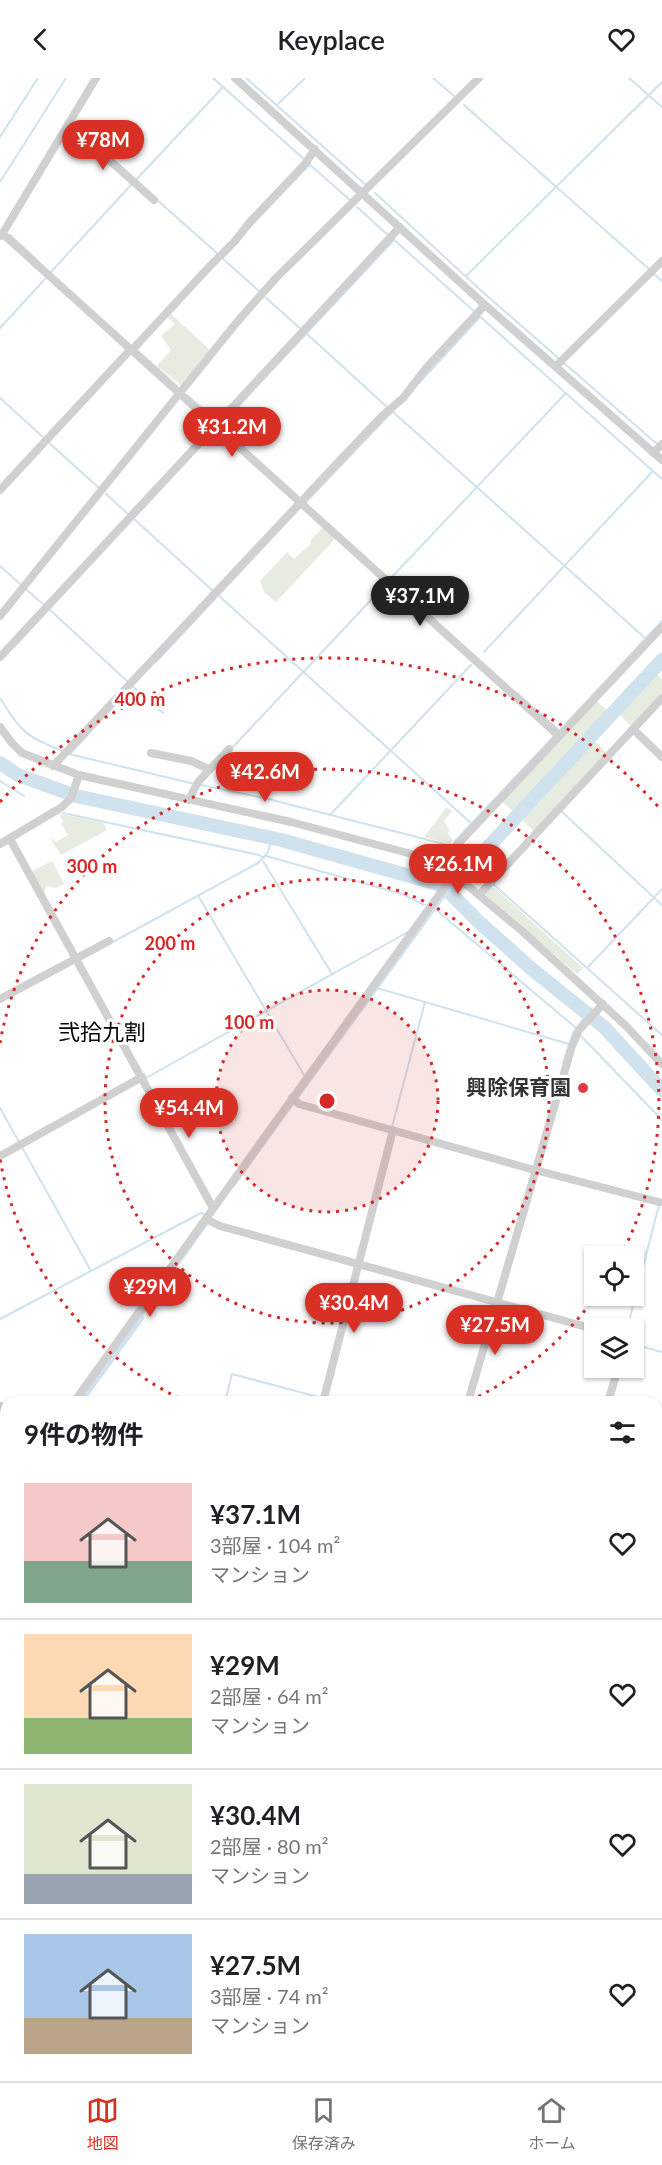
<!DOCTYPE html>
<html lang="ja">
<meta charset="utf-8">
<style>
body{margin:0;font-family:Lato,"Noto Sans JP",sans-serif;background:#f2f2f2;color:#202124;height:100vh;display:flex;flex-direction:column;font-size:22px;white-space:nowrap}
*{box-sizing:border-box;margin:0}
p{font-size:20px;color:#757577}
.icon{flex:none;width:33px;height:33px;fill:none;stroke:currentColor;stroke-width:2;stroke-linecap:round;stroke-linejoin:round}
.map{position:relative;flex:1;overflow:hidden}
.details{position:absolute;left:0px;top:1318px;width:663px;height:686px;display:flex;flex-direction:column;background:#fff;border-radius:18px 18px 0 0;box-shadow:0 2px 4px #0004}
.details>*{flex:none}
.tools{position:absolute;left:584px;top:1168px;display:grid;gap:12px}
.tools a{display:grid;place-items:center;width:60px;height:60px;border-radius:0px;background:#fff;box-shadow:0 2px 4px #0004;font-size:30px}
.price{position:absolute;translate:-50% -51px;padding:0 14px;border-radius:21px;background:#d93025;color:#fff;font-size:20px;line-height:39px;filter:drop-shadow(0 2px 3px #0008)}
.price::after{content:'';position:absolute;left:50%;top:36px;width:18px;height:14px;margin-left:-9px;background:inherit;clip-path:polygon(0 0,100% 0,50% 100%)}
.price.current{background:#222;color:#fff}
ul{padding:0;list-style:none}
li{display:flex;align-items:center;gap:18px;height:150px;padding:0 24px}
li+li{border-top:2px solid #e0e0e0}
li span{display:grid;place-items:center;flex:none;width:168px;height:120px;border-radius:0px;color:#555}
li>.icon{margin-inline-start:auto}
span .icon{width:72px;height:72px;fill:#fffc;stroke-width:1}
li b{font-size:26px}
h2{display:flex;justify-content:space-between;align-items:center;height:72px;padding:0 24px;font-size:26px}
header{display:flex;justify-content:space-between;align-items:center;height:78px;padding:0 24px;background:#fff;font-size:27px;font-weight:600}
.menu{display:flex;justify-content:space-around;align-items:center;height:84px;border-top:2px solid #e0e0e0;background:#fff;font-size:16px;color:#757577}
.menu a{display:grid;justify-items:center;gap:3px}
.menu .current{color:#d93025}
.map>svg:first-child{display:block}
.green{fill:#e6ecdf}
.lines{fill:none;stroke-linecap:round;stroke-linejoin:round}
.stream{stroke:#cfe2ee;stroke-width:2}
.canal{stroke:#cfe2ee;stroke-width:8}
.river{stroke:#cfe2ee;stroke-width:14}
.minor{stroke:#d0d0d0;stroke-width:8}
.major{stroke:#ababab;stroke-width:9}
.ring{fill:none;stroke:#d62828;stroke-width:3;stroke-dasharray:3 6}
.poi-dot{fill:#e63946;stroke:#fff;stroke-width:2}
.labels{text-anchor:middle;stroke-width:6;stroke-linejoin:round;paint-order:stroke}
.poi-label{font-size:21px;font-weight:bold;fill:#333;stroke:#fff;text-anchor:end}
.neighbourhood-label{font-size:22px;fill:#000;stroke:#fff}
.centre{fill:#d62828;stroke:#fff;stroke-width:3}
.ring-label{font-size:18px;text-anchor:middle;font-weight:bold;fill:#d62828;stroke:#fff;stroke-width:6;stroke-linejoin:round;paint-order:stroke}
</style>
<header><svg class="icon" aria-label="back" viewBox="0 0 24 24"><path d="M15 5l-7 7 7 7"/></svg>Keyplace<svg class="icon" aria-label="heart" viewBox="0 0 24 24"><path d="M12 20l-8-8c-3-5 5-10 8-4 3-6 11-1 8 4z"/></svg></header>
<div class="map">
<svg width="662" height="2003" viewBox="0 0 662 2003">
<rect width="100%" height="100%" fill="#fff"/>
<!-- green -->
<g class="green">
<path d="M171,236L210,272L181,307L157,288L171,272L161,258L175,246L168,240Z"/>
<path d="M323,449L336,460L276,524L264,514L260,503L287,474L294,481L311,466L310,463Z"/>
<path d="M655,595L662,601V617L631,648L618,635Z"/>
<path d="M597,623L609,634L514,734L502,724Z"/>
<path d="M592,661L607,675L534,753L520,740Z"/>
<path d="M447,729L452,733L444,743L449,752L448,756L453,762L450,766L424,759Z"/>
<path d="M61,736L103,745L107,752L61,777L50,760L56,764L68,757L61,745L63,744L60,737Z"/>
<path d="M52,783L64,806L56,810L46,808L44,816L32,793Z"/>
<path d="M490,810H495L583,890L577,896L484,816Z"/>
<path d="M0,1622L6,1624L5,1689L0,1688V1629H2L0,1628Z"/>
</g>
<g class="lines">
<!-- stream -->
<g class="stream">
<path d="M213,0L305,82"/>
<path d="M246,0L365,106"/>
<path d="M433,0L454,18"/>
<path d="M629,0L662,29"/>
<path d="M277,27L305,0"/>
<path d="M464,27L650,192"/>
<path d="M0,59L38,0"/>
<path d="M309,86L350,122"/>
<path d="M135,103L223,9"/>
<path d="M0,104L66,0"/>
<path d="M375,115L486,217L657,366"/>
<path d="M156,121L218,176"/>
<path d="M357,129L388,157"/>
<path d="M249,150L310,86"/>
<path d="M10,157L36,181"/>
<path d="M392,160L662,401"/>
<path d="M222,180L259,213"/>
<path d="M50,195L131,107"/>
<path d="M654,196L662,203"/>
<path d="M466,198L662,4"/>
<path d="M266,220L302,252"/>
<path d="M0,250L46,200"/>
<path d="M306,255L388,330"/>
<path d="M137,272L177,308"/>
<path d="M419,305L480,239"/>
<path d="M187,317L205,333"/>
<path d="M0,320L44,360"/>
<path d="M392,333L645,560"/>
<path d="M220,348L394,162"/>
<path d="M48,364L98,409"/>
<path d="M106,416L127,435"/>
<path d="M305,425L392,334"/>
<path d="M133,440L213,513"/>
<path d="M0,488L20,506"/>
<path d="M390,501L565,316"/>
<path d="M27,512L44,527"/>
<path d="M218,517L472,746"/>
<path d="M49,531L128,604"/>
<path d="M14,569L200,369"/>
<path d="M484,574L653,393"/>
<path d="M156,584L301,429"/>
<path d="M132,608L163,635"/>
<path d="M517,615L559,652"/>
<path d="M0,620C21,653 25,659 63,673"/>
<path d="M558,654L662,543"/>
<path d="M232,670L386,506"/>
<path d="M69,676L195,706"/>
<path d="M70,676L115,627"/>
<path d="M0,703L24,718"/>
<path d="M201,707L268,721L452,768"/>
<path d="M67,718L68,715"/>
<path d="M561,733L662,827"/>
<path d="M63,735L259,777L264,780"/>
<path d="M330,737L471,587"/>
<path d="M455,763L554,658"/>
<path d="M456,772L487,799"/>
<path d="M266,778L402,816L424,827"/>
<path d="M263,783L332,896"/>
<path d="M493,806L662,957"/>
<path d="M199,819L304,997"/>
<path d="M435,831L576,950"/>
<path d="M111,865L258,785L268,774L272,759"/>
<path d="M587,890L662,811"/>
<path d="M377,910L569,966"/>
<path d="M581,958L662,1042"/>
<path d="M563,985L573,955L586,937"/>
<path d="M144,1001L408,854"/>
<path d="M297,1021L449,812"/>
<path d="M0,1030L91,1193"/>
<path d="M392,1049L425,924"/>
<path d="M234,1108L294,1025"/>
<path d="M140,1240L208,1145"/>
<path d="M0,1241L201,1135L204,1136"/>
<path d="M627,1251L659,1127"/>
<path d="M633,1266L662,1274"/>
<path d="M225,1324L232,1296L337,1324"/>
<path d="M0,1398L6,1399"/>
<path d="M2,1507L6,1493"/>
<path d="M0,1541L6,1543"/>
<path d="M657,1575L662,1577"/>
<path d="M657,1731L662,1732"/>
<path d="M0,1840L6,1842"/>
<path d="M659,1991L662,1979"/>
<path d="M44,1998L62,2003"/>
<path d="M552,1998L570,2003"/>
<path d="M177,2003L178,1998"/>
<path d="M496,2003L498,1998"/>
</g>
<!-- canal -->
<path class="canal" d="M79,1324L140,1240"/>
<!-- river -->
<g class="river">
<path d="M0,685L18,697L76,718L281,762L442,807L479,844L533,892L604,949L662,1012"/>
<path d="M463,796L662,582"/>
<path d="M0,1348L6,1358"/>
</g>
<!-- minor -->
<g class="minor">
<path d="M235,0L485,227L662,382"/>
<path d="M69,46L154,122"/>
<path d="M3,156L559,658"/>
<path d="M1,158L96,0"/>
<path d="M132,272L210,188L235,163L249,145L305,86L315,71"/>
<path d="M556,288L662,183"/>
<path d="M653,375L662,366"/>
<path d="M0,412L131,271"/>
<path d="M0,538L237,244L276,200L479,0"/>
<path d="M0,579L400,149"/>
<path d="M0,649L12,665L22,675L79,697L291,744L438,783L522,853L625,947L662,986"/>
<path d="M633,651L662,679"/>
<path d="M151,675L191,683L209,691"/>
<path d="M53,688L343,379L381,339L403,320L427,289L485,227"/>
<path d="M189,722L198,704L229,671"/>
<path d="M10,761L213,1130"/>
<path d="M0,766L62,729L71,720L79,697"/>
<path d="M440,785L662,549"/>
<path d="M479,817L662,620"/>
<path d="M0,921L109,863"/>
<path d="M292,1020L299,1026L531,1091L659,1124"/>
<path d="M0,1078L142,999"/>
<path d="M206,1141L220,1148L594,1251"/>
<path d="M74,1324L454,796"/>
<path d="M323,1324L393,1052"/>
<path d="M468,1324L572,968L579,952L603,926"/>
<path d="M608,1324L618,1290"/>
<path d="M0,1328L6,1338"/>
<path d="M0,1356L6,1367"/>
<path d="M0,1383L6,1384"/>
<path d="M0,1393H6"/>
<path d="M657,1412L662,1414"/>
<path d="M0,1490L6,1469"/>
<path d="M0,1510L6,1511"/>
<path d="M0,1537L6,1538"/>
<path d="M657,1568L662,1569"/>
<path d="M0,1692L6,1694"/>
<path d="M657,1882L662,1883"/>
<path d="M0,1983L6,1984"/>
<path d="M14,2003L16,1998"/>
<path d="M335,2003L337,1998"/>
<path d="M659,2003L662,1992"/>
</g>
<!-- major -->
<g class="major">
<path d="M0,1616L6,1617"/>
<path d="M657,1803L662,1805"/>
</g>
</g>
<!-- distance rings -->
<circle cx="327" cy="1023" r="111" fill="#d62828" fill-opacity=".12"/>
<g class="ring">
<circle cx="327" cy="1023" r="111"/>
<circle cx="327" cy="1023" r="222"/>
<path d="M596 1218A332 332 0 0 1 467 1324M187 1324A332 332 0 0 1 0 1081M0 965A332 332 0 1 1 620 1179"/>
<path d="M0 724A443 443 0 0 1 661 732"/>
</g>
<!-- markers -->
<circle class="poi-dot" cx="583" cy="1010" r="6"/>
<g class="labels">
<!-- poi labels -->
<g class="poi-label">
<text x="571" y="1017">興除保育園</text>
</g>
<!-- neighbourhood labels -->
<g class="neighbourhood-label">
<text x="102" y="962">弐拾九割</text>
</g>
</g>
<circle cx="327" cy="1023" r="9" class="centre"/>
<g class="ring-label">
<text x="140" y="628">400 m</text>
<text x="92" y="795">300 m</text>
<text x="170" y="872">200 m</text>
<text x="249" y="951">100 m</text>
</g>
</svg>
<div class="tools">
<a><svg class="icon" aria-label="locate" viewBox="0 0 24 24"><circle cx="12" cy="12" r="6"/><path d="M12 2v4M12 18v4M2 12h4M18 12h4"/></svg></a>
<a><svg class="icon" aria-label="layers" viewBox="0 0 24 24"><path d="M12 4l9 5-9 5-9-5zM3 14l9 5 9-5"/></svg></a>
</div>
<b class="price" style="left:103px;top:93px">¥78M</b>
<b class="price" style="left:232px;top:380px">¥31.2M</b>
<b class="price current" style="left:420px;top:549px">¥37.1M</b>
<b class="price" style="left:265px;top:725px">¥42.6M</b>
<b class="price" style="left:458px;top:817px">¥26.1M</b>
<b class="price" style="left:189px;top:1061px">¥54.4M</b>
<b class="price" style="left:150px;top:1240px">¥29M</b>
<b class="price" style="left:354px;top:1256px">¥30.4M</b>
<b class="price" style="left:495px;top:1278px">¥27.5M</b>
<section class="details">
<h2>9件の物件<svg class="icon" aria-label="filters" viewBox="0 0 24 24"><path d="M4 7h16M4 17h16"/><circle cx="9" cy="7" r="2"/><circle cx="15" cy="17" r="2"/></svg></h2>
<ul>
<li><span style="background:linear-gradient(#f6c9c9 65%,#7fa58c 0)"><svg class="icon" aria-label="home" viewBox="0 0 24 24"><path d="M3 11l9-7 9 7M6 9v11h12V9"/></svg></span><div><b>¥37.1M</b><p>3部屋 · 104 m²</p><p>マンション</p></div><svg class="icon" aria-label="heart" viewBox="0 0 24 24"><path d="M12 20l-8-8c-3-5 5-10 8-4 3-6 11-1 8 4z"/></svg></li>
<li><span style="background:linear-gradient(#ffd9b3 70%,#8fb573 0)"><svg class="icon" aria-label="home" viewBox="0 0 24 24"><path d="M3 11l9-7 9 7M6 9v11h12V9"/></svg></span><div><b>¥29M</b><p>2部屋 · 64 m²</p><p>マンション</p></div><svg class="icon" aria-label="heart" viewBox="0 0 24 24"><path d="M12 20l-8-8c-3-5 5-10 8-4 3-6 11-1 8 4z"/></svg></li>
<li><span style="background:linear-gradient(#dfe7d0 75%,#9aa5b1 0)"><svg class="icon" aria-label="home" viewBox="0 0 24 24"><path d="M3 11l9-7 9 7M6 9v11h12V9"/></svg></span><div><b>¥30.4M</b><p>2部屋 · 80 m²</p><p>マンション</p></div><svg class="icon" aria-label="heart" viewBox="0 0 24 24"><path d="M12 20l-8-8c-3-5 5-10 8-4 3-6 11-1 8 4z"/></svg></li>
<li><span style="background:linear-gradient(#a9c7e8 70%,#b9a48a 0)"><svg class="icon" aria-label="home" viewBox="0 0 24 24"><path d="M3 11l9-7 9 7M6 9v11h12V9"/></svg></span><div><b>¥27.5M</b><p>3部屋 · 74 m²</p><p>マンション</p></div><svg class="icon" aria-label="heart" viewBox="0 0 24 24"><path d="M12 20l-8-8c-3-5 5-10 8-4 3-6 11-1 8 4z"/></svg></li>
</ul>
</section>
</div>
<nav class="menu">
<a class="current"><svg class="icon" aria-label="map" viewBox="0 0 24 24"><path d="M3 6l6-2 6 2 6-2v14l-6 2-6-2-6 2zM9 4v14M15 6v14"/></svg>地図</a>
<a><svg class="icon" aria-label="saved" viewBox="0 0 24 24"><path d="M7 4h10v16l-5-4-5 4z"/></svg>保存済み</a>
<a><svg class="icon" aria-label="home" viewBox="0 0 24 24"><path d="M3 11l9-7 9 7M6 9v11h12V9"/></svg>ホーム</a>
</nav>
